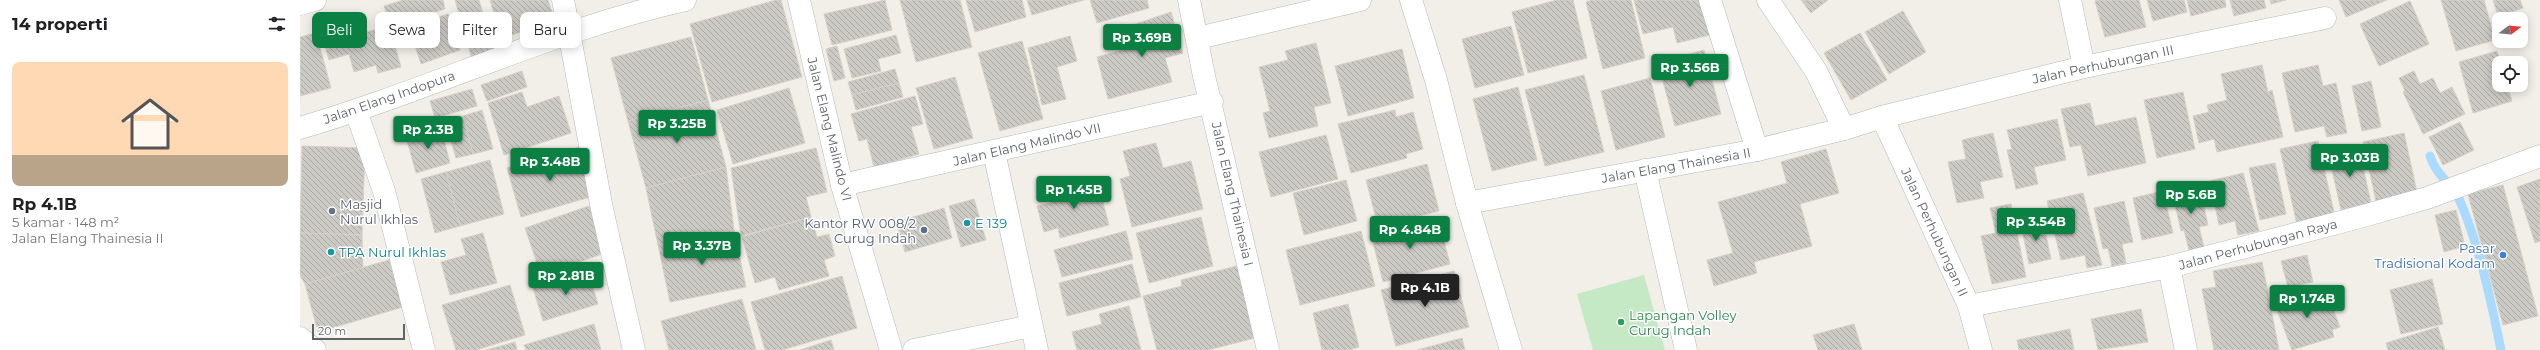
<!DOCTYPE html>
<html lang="id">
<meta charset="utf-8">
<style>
body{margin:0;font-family:Montserrat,sans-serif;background:#f6f6f6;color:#202124;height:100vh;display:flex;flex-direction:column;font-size:15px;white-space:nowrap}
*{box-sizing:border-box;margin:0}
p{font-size:13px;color:#757577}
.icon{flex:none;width:22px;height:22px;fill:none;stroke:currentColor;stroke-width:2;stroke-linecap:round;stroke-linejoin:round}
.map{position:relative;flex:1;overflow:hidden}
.sheet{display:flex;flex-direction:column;background:#fff;width:300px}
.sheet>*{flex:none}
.guide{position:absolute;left:12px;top:12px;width:380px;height:36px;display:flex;gap:8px}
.needle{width:26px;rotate:74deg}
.buttons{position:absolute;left:2192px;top:12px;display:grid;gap:8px}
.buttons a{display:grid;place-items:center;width:36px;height:36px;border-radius:8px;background:#fff;box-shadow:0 2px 10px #0003;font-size:20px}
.scale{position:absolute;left:12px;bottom:10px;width:93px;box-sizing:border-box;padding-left:4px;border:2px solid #5f6368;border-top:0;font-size:11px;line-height:14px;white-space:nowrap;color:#5f6368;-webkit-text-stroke:3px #fff;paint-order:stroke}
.price{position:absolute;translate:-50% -34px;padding:0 9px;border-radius:4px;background:#0b8043;color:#fff;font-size:13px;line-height:26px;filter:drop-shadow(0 1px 2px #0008)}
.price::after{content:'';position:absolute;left:50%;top:24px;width:12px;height:9px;margin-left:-6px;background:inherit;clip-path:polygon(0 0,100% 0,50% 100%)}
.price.on{background:#222;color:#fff}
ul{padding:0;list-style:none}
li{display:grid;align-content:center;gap:8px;height:212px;padding:0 12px}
li span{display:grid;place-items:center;height:124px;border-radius:8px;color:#555}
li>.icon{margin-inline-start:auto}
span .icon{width:72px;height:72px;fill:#fffc;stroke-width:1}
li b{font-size:17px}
h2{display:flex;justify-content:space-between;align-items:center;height:48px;padding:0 12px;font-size:17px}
.pill{padding:0 14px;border-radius:8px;background:#fff;box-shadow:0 2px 10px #0003;font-size:14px;line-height:36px}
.pill.on{background:#0b8043;color:#fff}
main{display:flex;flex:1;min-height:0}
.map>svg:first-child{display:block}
.green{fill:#c5e8c5}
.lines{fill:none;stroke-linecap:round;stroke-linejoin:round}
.stream{stroke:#aadaff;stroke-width:9}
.building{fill:url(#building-back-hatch);stroke:#d6d1c6}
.street-casing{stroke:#b5b8bc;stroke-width:23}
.street{stroke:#fff;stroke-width:22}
.worship-dot{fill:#6b7280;stroke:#fff;stroke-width:1.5}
.culture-dot{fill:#0f9aa8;stroke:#fff;stroke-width:1.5}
.service-dot{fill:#5c6f8a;stroke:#fff;stroke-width:1.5}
.shop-dot{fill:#3f7fe0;stroke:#fff;stroke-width:1.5}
.leisure-dot{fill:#2e9e5b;stroke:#fff;stroke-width:1.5}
.labels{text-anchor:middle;stroke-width:3;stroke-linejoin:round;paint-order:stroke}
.street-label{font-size:13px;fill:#5f6368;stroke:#fff}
.worship-label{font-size:13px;fill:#5b616d;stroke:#fff;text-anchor:start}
.service-label{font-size:13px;fill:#4e5e75;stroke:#fff;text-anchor:end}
.culture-label{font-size:13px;fill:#0d838f;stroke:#fff;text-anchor:start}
.shop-label{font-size:13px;fill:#366cbe;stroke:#fff;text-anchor:end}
.leisure-label{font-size:13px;fill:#27864d;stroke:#fff;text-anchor:start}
</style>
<main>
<section class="sheet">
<h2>14 properti<svg class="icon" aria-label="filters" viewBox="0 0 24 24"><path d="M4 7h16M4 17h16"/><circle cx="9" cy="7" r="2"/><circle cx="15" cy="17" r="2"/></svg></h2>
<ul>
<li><span style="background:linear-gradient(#ffd9b3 75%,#b9a48a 0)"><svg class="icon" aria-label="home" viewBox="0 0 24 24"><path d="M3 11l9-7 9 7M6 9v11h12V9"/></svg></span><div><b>Rp 4.1B</b><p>5 kamar · 148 m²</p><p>Jalan Elang Thainesia II</p></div></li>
</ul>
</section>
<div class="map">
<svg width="2240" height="350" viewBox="0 0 2240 350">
<defs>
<pattern id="building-back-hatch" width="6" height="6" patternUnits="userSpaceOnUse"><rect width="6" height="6" fill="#cccac5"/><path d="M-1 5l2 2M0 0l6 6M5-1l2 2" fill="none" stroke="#a9a8a4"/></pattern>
</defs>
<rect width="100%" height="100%" fill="#f1efe8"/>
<!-- green -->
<path class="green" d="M1344,275L1365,350H1293L1277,294Z"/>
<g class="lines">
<!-- stream -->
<path class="stream" d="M2130,156C2136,176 2153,184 2160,201C2180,248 2191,301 2201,350"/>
</g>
<!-- building -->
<g class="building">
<path d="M103,0H143L145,9L91,26L84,6Z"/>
<path d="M155,0H179L195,53L172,59Z"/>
<path d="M190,0H248L255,22L201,38Z"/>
<path d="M476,0H481L502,77L412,102L390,24Z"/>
<path d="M585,0L592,30L532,45L524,14Z"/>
<path d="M600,0H660L672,47L616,62Z"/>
<path d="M666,0H722L726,17L675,32Z"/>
<path d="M727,0H784L732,15Z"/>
<path d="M790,0H847L849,8L797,23Z"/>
<path d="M1257,0H1273L1287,58L1228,73L1212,12Z"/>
<path d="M1292,0H1331L1345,58L1303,69L1286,2Z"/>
<path d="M1334,0H1405L1414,34L1377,43L1373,27L1343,34Z"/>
<path d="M1501,0H1528L1511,13Z"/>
<path d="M1799,0H1839L1846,27L1805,37L1795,1Z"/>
<path d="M1847,0H1884L1887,12L1853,21Z"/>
<path d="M1887,0H1925L1926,7L1891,16Z"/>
<path d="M1930,0H1964L1966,8L1934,16Z"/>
<path d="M1970,0H1986L1971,4Z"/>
<path d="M2039,0H2087L2046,17Z"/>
<path d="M2141,0H2184L2195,40L2156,51Z"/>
<path d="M2193,0H2220L2223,8L2198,16Z"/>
<path d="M2110,1L2129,44L2079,66L2060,24Z"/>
<path d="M1603,11L1626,52L1589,74L1565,32Z"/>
<path d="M871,12L883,53L865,58L872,82L808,99L797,57L833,47L827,27Z"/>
<path d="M148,14L160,50L121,64L109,27Z"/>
<path d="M65,23L67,32L84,27L87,40L93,39L101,67L78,73L76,65L54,72L49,54L29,60L22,35Z"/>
<path d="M1211,26L1224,75L1175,88L1162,39Z"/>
<path d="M16,33L31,88L0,96V37Z"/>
<path d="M1560,33L1587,80L1551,100L1524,53Z"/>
<path d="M596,35L601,53L578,59L581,71L552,78L544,49Z"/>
<path d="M770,36L777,61L757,67L766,99L742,105L728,48Z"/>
<path d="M391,37L408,100L328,121L311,58Z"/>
<path d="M722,41L743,119L700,131L678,53Z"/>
<path d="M1016,43L1031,103L1014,107L1018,126L969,138L963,113L970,111L959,67L988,60L985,51Z"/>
<path d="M537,46L545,78L534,81L526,49Z"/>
<path d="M1102,49L1114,98L1048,116L1035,66Z"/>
<path d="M1404,50L1421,114L1375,126L1358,63Z"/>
<path d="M2197,51L2201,63H2199V85H2207L2212,101L2173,113L2159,62Z"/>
<path d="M1962,65L1968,92L1972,90L1983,137L1917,152L1914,139L1899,143L1893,116L1909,112L1907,105L1927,100L1921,74Z"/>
<path d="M2018,65L2023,86L2036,83L2047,133L2027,137L2024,126L1995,132L1982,73Z"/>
<path d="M595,69L599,83L552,95L548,82Z"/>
<path d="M222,71L227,87L187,101L181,85Z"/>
<path d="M2114,71L2120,84L2133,78L2140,93L2152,87L2165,114L2123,134L2103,92L2105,91L2099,78Z"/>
<path d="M1284,75L1304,152L1245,166L1225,90Z"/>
<path d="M655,77L673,138L634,149L616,88Z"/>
<path d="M1350,78L1365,137L1316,150L1301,91Z"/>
<path d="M2071,81L2081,127L2062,131L2052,86Z"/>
<path d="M599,83L603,97L556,110L552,95Z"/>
<path d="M1218,87L1237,160L1192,171L1173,99Z"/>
<path d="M489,88L505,143L433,164L417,110Z"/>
<path d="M172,89L177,106L135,118L130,101Z"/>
<path d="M222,92L227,107L259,96L271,133L204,155L188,103Z"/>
<path d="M1883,92L1895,149L1857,158L1844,100Z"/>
<path d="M615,96L623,124L611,127L619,154L574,167L567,139L559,141L551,114Z"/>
<path d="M408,100L426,167L346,188L328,121Z"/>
<path d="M1790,103L1795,126L1836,117L1846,163L1788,176L1781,145L1770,147L1761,109Z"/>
<path d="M182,110L193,149L173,154L163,116Z"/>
<path d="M1095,110L1096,117L1113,112L1123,149L1106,154L1107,158L1051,173L1038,124Z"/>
<path d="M163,116L173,154L156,158L145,120Z"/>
<path d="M1757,119L1766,160L1734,167L1738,184L1716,189L1707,150L1712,149L1707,130Z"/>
<path d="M2160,122L2174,150L2143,165L2129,137Z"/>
<path d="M141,128L150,163L116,173L106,137Z"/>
<path d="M1693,133L1703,177L1680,182L1684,198L1657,203L1648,162L1666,159L1662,140Z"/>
<path d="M2104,133L2117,192L2076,201L2063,142Z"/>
<path d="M1026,135L1038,179L971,197L959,152Z"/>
<path d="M2018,141L2036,221L1998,229L1980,149Z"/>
<path d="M856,143L863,168L891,161L903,209L832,227L820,179L830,176L823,151Z"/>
<path d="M2058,145L2071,203L2041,210L2028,152Z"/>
<path d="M2,146L65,148L62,235L0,233Z"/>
<path d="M280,147L294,196L221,217L207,168Z"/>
<path d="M516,148L527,192L506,197L511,217L441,236L431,168Z"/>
<path d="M1526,149L1539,193L1500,204L1512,246L1454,262L1457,273L1414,286L1407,260L1433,253L1418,202L1487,183L1481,162Z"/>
<path d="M190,160L204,214L160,226L146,172Z"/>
<path d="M1975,163L1986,214L1960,220L1949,168Z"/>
<path d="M1127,164L1139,211L1078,226L1066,180Z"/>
<path d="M426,167L434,230L358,245L346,188Z"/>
<path d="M146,172L160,226L135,233L121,179Z"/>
<path d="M1943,173L1959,231L1938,235L1935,221L1919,225L1910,181Z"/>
<path d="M2240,179V241L2235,243L2217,187Z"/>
<path d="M797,180L809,225L760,238L758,228L744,232L737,206L751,203L748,192Z"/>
<path d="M1046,180L1057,221L1004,235L993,193Z"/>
<path d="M1899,185L1908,225L1899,227L1904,247L1889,250L1884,230L1881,231L1872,191Z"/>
<path d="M2203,185L2238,316L2203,325L2168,194Z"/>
<path d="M1863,191L1873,233L1842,240L1833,198Z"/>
<path d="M1783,193L1802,265L1787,268L1785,255L1761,260L1747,201Z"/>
<path d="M674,199L686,240L661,247L649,206Z"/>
<path d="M1824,201L1833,242L1822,244L1826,263L1812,266L1808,248L1803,249L1794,208Z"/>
<path d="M1711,204L1726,277L1692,284L1681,236L1696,233L1690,208Z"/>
<path d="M289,206L305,253L241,275L225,228Z"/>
<path d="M644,208L652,238L605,252L596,222Z"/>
<path d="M2156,210L2165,246L2144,252L2135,215Z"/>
<path d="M511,217L517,237L529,234L535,256L524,260L529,276L479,290L475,277L455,283L442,237Z"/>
<path d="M901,217L913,266L849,283L836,233Z"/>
<path d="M1138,218L1150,264L1083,282L1071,235Z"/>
<path d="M1743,220L1751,259L1729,264L1721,224Z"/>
<path d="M434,230L446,287L370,302L358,245Z"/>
<path d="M826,231L833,259L762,277L754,250Z"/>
<path d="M1061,231L1075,286L1000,305L986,250Z"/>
<path d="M0,233L62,235L63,269L5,284L0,275Z"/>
<path d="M183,233L197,283L150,295L141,262L166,255L161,239Z"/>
<path d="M2007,255L2013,282L1988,287L1981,261Z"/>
<path d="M89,260L103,307L18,332L5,284Z"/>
<path d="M1962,262L1979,350H1914L1902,289L1916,287L1913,271Z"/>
<path d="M832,264L841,297L767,316L759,283Z"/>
<path d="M941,265L955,338L908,350H857L843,296L882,286L881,280Z"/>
<path d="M288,271L298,304L243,321L233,288Z"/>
<path d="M1154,271L1169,327L1096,346L1081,290Z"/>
<path d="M542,276L557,328L482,350H465L451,302Z"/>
<path d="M2132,279L2143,324L2101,334L2090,290Z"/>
<path d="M210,285L225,335L176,350H156L142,305Z"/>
<path d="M2016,287L2022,304L2030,301L2040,327L2032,330L2034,337L1992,350L1974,302Z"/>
<path d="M442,299L456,350H369L361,321Z"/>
<path d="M1048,304L1059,347L1049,350H1022L1013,313Z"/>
<path d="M829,306L841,350H777L772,332L802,324L799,314Z"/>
<path d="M1841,309L1848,342L1798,350L1791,319Z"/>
<path d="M294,324L301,350H226L224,345Z"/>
<path d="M1554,324L1562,350H1518L1513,335Z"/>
<path d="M2138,327L2145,350H2088L2086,343Z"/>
<path d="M1770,329L1774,350H1719L1717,340Z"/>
<path d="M1162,338L1165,350H1117Z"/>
<path d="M531,340L534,350H500Z"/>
<path d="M215,342L217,350H186Z"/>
</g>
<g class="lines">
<defs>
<g id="street">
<path d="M263,0L302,209L334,350"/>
<path d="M499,0L542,185L591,350"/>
<path d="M889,0L904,76L968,350"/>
<path d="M1111,0L1136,80L1167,203L1211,350"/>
<path d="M1410,0L1457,150"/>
<path d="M1468,0L1516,71L1544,129"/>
<path d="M1770,0L1784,67"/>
<path d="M0,4L15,0"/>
<path d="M898,38L1060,0"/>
<path d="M56,111L84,191L124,350"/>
<path d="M1582,117L1669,306L1681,350"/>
<path d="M0,128C130,90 252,30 385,0"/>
<path d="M694,152L737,350"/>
<path d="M1345,170L1386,350"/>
<path d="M542,185L912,102"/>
<path d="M1167,203L1457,150L1544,129L1582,117L1784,67L2025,18"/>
<path d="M1869,267L1886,350"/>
<path d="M1669,306L1869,267L2056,218L2127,198L2240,156"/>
<path d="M0,338L15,350"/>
<path d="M614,350L731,326"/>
</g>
</defs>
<!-- street casing -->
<use href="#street" class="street-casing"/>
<!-- street -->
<use href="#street" class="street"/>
</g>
<!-- markers -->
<circle class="worship-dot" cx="32" cy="211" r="4"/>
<g class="culture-dot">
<circle cx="667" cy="223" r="4"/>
<circle cx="31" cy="252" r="4"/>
</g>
<circle class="service-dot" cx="624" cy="230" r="4"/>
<circle class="shop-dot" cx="2203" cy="255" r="4"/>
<circle class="leisure-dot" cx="1321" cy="322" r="4"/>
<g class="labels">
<!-- street labels -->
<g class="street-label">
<text transform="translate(1803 64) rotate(-12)" y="5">Jalan Perhubungan III</text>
<text transform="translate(89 97) rotate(-19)" y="5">Jalan Elang Indopura</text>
<text transform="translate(530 129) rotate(76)" y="5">Jalan Elang Malindo VI</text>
<text transform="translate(727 144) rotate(-13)" y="5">Jalan Elang Malindo VII</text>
<text transform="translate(1376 165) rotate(-10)" y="5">Jalan Elang Thainesia II</text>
<text transform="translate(933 194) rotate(77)" y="5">Jalan Elang Thainesia I</text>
<text transform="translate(1635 232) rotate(65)" y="5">Jalan Perhubungan II</text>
<text transform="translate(1958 244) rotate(-15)" y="5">Jalan Perhubungan Raya</text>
</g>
<!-- worship labels -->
<g class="worship-label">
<text x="40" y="209">Masjid<tspan x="40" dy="15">Nurul Ikhlas</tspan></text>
</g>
<!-- service labels -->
<g class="service-label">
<text x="616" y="228">Kantor RW 008/2<tspan x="616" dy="15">Curug Indah</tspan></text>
</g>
<!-- culture labels -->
<g class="culture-label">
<text x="675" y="228">E 139</text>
<text x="39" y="257">TPA Nurul Ikhlas</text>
</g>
<!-- shop labels -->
<g class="shop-label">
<text x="2195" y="253">Pasar<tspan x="2195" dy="15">Tradisional Kodam</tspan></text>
</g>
<!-- leisure labels -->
<g class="leisure-label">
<text x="1329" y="320">Lapangan Volley<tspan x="1329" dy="15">Curug Indah</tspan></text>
</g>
</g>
</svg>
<div class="buttons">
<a><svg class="needle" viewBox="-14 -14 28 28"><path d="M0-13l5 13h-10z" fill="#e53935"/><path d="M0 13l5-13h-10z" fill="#757577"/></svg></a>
<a><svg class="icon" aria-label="locate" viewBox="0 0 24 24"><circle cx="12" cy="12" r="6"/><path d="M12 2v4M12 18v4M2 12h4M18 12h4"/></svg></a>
</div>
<div class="scale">20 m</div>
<b class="price" style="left:842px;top:58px">Rp 3.69B</b>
<b class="price" style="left:1390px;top:88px">Rp 3.56B</b>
<b class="price" style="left:377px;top:144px">Rp 3.25B</b>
<b class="price" style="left:128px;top:150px">Rp 2.3B</b>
<b class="price" style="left:2050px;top:178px">Rp 3.03B</b>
<b class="price" style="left:250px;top:182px">Rp 3.48B</b>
<b class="price" style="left:774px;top:210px">Rp 1.45B</b>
<b class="price" style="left:1891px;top:215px">Rp 5.6B</b>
<b class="price" style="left:1736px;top:242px">Rp 3.54B</b>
<b class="price" style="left:1110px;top:250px">Rp 4.84B</b>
<b class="price" style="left:402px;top:266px">Rp 3.37B</b>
<b class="price" style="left:266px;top:296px">Rp 2.81B</b>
<b class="price on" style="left:1125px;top:308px">Rp 4.1B</b>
<b class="price" style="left:2007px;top:319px">Rp 1.74B</b>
<div class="guide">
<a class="pill on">Beli</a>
<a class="pill">Sewa</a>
<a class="pill">Filter</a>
<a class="pill">Baru</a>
</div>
</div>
</main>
